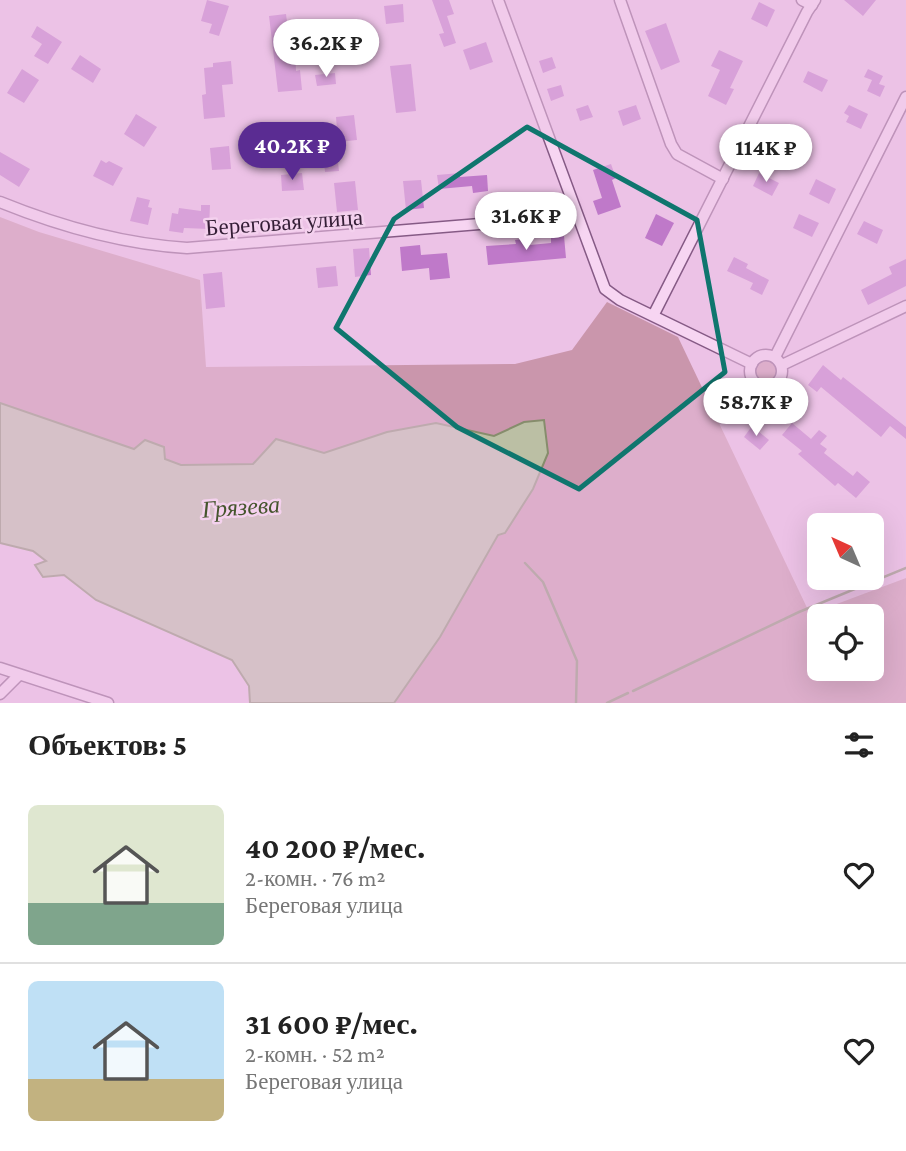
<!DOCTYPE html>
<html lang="ru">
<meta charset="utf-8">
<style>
body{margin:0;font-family:"Crimson Pro",serif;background:#f2f2f2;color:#222;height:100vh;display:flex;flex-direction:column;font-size:26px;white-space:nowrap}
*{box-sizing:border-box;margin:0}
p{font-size:23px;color:#767676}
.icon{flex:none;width:38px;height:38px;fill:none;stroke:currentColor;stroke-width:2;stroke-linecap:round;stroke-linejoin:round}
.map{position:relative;height:703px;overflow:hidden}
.sheet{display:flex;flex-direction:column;background:#fff;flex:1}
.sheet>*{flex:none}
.needle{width:46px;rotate:316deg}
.fabs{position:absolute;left:807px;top:513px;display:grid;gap:14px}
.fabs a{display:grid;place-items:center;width:77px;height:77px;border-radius:10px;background:#fff;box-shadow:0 7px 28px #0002;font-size:35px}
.price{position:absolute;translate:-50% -60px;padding:0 16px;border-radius:24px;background:#fff;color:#222;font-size:23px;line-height:46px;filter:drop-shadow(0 2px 4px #0008)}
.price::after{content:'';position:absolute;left:50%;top:42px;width:21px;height:16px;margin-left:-10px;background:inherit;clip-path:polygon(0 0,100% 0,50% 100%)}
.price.on{background:#5a2c92;color:#fff}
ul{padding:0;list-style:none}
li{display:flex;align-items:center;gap:21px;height:175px;padding:0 28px}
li+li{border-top:2px solid #e0e0e0}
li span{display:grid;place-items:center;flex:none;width:196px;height:140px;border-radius:10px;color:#555}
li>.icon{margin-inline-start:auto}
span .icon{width:84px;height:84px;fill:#fffc;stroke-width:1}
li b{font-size:30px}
h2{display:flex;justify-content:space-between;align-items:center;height:84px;padding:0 28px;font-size:30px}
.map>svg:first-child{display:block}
.green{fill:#ca96ac;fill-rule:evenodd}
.water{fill:#bbbfa4;stroke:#868d6c;stroke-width:2}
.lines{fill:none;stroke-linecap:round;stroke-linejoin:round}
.stream{stroke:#868d6c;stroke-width:2.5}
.building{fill:#bf79c9}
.minor-casing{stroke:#855a85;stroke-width:13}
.minor{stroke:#f7d5f2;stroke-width:10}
.marked{fill:none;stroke:#0f766e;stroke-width:5;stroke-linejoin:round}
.labels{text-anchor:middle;stroke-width:5;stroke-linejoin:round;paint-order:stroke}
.street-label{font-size:23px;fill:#341e36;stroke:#f4d1ee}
.water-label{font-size:24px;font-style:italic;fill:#45552d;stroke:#f4d1ee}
</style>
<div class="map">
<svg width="906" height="703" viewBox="0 0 906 703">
<rect width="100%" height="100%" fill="#ecc2e6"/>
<!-- green -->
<g class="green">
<path d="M0,217L39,232L200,280L206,367L515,364L572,350L607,302L678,337L810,614L906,578V703H393L524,422L494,436L436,423L387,432L324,453L276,439L253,464L181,465L0,403ZM819,616H872V668H819Z"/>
<circle cx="766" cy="371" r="11"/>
</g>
<!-- water -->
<path class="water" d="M0,403L134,449L145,440L164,447L165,459L181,465L253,464L276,439L324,453L387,432L436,423L494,436L524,422L544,420L548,453L533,489L505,533L498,535L440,637L394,703H250L249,686L232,660L96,600L64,575L43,577L35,565L46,561L33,551L0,543Z"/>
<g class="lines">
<!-- stream -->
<g class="stream">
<path d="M525,563L543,582L577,661L576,703"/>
<path d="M633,691L799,612L906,568"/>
<path d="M607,703L628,693"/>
</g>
</g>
<!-- building -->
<g class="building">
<path d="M207,0L229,6L219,36L209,33L212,24L201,21Z"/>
<path d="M432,0H449L454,14L447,16L456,43L444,47L439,34L444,33Z"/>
<path d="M844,0H876L863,16Z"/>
<path d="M759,2L775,10L767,27L751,19Z"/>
<path d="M403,4L404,22L386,24L384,6Z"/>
<path d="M286,14L290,46H295L296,71L300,70L302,90L278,92L269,16Z"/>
<path d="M666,23L680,62L661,70L645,31Z"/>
<path d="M37,26L62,42L48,64L34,56L42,44L31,37Z"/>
<path d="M486,42L493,62L470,70L463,50Z"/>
<path d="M719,50L743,61L730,88L734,89L726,105L708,96L720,70L711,66Z"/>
<path d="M80,55L101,69L93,83L71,69Z"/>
<path d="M552,57L556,68L543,73L539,61Z"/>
<path d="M231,61L233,84L222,85L225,117L204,119L202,95L206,94L204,68L213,67V63Z"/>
<path d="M411,64L416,111L396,113L390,66Z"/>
<path d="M22,69L39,80L24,103L7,93Z"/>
<path d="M868,69L883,76L879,84L885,86L880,97L867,91L872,80L864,77Z"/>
<path d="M808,71L828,80L822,92L803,82Z"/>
<path d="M335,73L336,84L317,86L315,75Z"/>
<path d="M561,85L564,96L551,101L547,89Z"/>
<path d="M588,105L593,117L580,121L576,109Z"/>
<path d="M636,105L641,119L623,126L618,111Z"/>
<path d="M849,105L868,114L861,129L846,122L849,116L844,113Z"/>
<path d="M136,114L157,127L144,147L124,134Z"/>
<path d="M354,115L357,140L338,142L336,117Z"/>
<path d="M304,127L306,147L286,149L284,129Z"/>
<path d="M229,146L231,169L212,170L210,148Z"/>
<path d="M0,152L30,169L19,187L0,175Z"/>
<path d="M337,153L339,171L325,172L323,154Z"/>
<path d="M101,160L106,163L109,161L123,168L113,186L93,176Z"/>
<path d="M611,164L616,178L612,180L621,207L598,215L593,201L602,198L593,170Z"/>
<path d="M302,173L304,190L282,191L281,175Z"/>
<path d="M460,173V177L487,175L488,191L473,193L472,186L439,189L437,175Z"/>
<path d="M759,173L779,183L772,196L753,186Z"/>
<path d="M816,179L836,189L829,204L809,194Z"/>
<path d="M421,180L424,208L406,210L403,181Z"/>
<path d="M355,181L358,210L337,212L334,183Z"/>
<path d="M137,197L150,200L148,207L152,208L148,225L130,221Z"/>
<path d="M201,205H210L209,229L184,228L183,233L169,231L172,213L178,214L179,208L201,211Z"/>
<path d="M656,214L674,223L662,246L645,238Z"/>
<path d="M799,214L819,223L812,237L793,228Z"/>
<path d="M864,221L883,230L877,244L857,234Z"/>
<path d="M564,236L566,258L488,265L486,246L516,244L515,240L530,238V245L551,243V237Z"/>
<path d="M420,245L421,255L447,253L450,278L430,280L429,268L402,271L400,247Z"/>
<path d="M369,248L371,275L355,277L353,249Z"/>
<path d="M734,257L748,264L746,268L769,280L762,295L750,289L753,283L727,271Z"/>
<path d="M906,259V286L868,305L861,290L892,274L889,267Z"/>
<path d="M336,266L338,286L318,288L316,268Z"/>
<path d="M222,272L225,307L206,309L203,274Z"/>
<path d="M823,365L841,380L843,377L906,427V439L890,426L881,437L821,387L817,392L808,385Z"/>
<path d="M792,423L811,439L819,430L827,436L820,444L827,449L824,453L853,476L857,471L870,482L856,498L838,483L835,486L798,454L802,451L782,435Z"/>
<path d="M752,426L769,440L760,450L744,437Z"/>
</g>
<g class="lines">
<defs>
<g id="minor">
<path d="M498,0L605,289L620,300L752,364"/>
<path d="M620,0L671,144L677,154L723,179"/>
<path d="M802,0L812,5"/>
<path d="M0,202C59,226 123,244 187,248L577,216"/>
<path d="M654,314L807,12L815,0"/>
<circle cx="766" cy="371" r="16"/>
<path d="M775,357L906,97"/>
<path d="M782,365L906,306"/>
<path d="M0,668L108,703"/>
<path d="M0,694L19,675"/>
</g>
</defs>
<!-- minor casing -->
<use href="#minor" class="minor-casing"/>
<!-- minor -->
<use href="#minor" class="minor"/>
</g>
<!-- marked area -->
<path d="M0 0H906V703H0ZM527,127L697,220L725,372L579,489L457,427L336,328L394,219Z" fill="#ecc2e6" fill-opacity=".55" fill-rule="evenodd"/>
<path class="marked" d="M527,127L697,220L725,372L579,489L457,427L336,328L394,219Z"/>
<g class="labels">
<!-- street labels -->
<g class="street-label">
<text transform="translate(284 222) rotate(-4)" y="8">Береговая улица</text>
</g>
<!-- water labels -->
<g class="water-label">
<text transform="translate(241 507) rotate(-4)" y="8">Грязева</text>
</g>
</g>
</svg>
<div class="fabs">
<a><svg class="needle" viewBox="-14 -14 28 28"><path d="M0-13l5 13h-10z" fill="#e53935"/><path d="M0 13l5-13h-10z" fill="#767676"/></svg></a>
<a><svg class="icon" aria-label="locate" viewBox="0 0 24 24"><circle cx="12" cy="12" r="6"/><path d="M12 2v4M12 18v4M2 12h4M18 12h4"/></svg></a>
</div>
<b class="price" style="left:326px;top:79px">36.2K ₽</b>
<b class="price on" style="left:292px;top:182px">40.2K ₽</b>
<b class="price" style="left:766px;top:184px">114K ₽</b>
<b class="price" style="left:526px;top:252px">31.6K ₽</b>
<b class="price" style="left:756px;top:438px">58.7K ₽</b>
</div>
<section class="sheet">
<h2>Объектов: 5<svg class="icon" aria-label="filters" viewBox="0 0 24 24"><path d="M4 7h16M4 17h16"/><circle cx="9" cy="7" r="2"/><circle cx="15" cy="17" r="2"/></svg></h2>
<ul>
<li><span style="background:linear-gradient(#dfe7d0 70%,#7fa58c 0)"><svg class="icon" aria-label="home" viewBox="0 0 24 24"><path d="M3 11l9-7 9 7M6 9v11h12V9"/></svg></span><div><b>40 200 ₽/мес.</b><p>2-комн. · 76 m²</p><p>Береговая улица</p></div><svg class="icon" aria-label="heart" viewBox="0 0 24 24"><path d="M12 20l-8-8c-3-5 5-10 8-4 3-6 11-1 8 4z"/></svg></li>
<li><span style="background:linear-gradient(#bfe0f5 70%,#c2b280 0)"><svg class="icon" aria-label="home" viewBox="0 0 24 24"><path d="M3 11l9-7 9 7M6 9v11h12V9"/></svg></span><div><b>31 600 ₽/мес.</b><p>2-комн. · 52 m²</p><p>Береговая улица</p></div><svg class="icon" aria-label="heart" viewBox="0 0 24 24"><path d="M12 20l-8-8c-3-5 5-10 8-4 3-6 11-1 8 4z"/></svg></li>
</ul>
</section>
